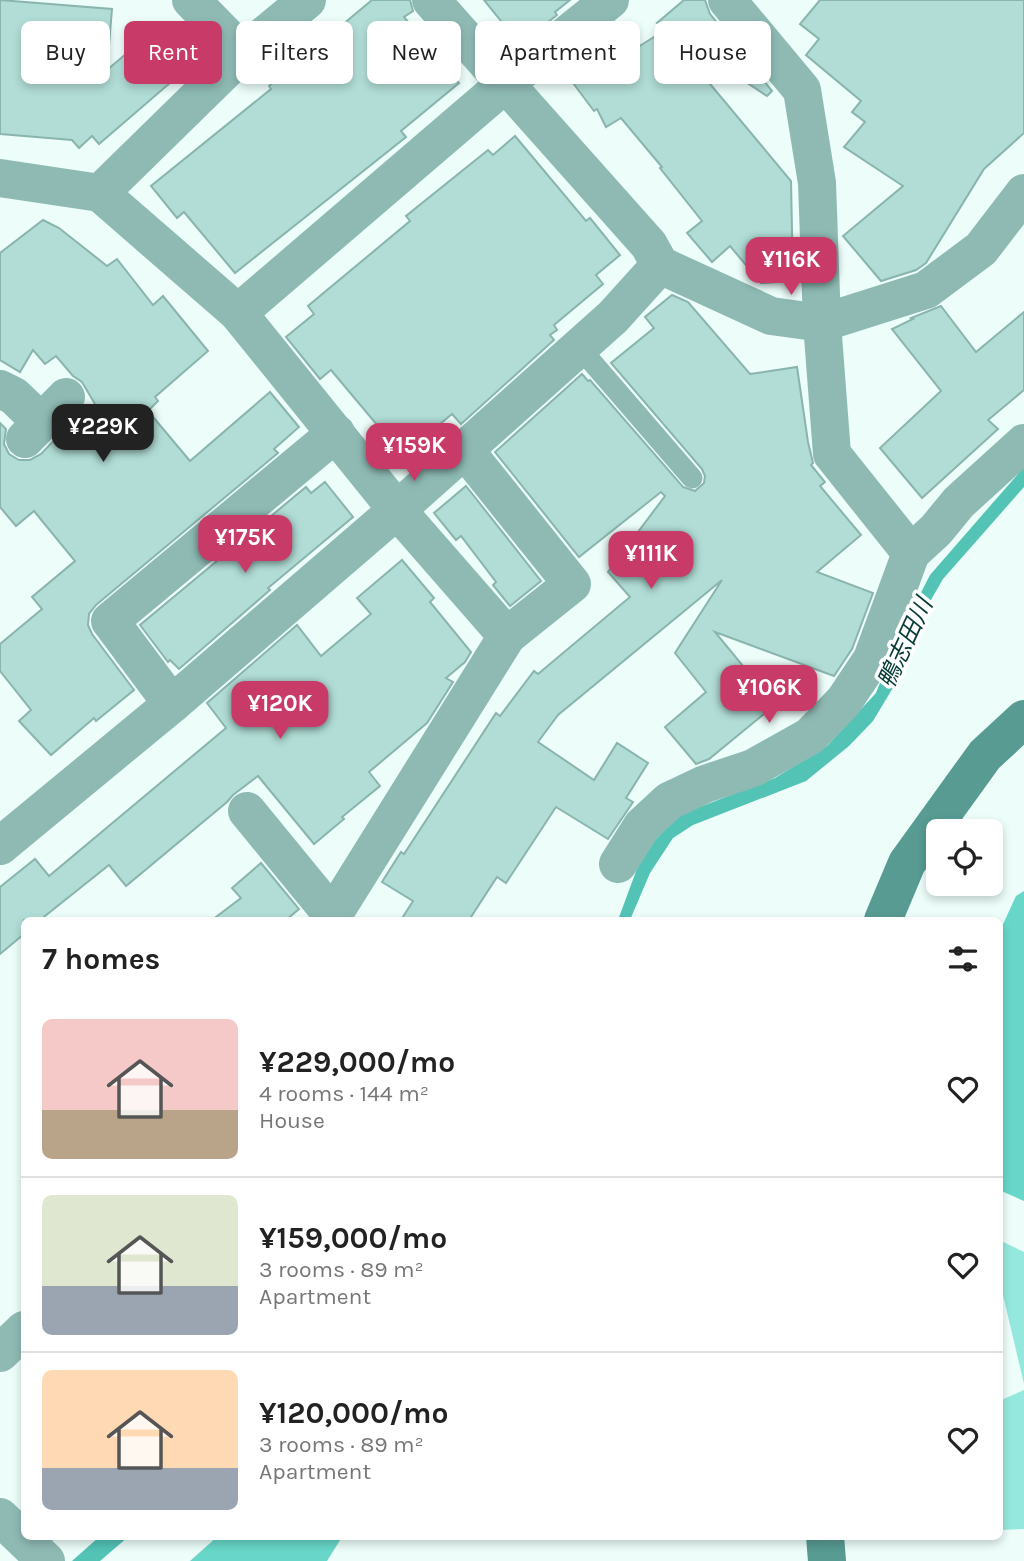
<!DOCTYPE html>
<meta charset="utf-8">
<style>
body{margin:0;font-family:Karla,"Noto Sans JP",sans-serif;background:#f2f2f2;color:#222;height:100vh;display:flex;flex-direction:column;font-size:26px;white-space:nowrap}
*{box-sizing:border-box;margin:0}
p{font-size:23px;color:#767676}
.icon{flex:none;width:38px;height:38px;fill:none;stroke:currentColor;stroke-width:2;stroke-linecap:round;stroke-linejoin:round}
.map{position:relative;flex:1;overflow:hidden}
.drawer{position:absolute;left:21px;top:917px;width:982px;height:623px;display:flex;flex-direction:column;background:#fff;border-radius:10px;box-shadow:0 4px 10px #0003}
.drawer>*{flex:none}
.top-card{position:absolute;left:21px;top:21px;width:984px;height:63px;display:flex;gap:14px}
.controls{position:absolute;left:926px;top:819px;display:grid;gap:14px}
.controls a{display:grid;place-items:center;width:77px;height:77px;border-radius:10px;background:#fff;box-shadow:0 4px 10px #0003;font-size:35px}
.price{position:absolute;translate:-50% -60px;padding:0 16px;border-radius:14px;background:#c83b69;color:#fff;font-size:23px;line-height:46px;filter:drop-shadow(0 2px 4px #0008)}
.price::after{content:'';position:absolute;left:50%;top:42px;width:21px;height:16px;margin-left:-10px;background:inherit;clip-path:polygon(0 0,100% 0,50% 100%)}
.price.selected{background:#222;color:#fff}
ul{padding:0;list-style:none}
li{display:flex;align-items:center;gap:21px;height:175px;padding:0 21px}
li+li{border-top:2px solid #e0e0e0}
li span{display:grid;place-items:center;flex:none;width:196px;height:140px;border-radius:10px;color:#555}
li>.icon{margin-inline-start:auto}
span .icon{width:84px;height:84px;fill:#fffc;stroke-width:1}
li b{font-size:30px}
h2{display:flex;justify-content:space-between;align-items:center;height:84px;padding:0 21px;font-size:30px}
.tag{padding:0 24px;border-radius:10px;background:#fff;box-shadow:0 4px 10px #0003;font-size:24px;line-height:63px}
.tag.selected{background:#c83b69;color:#fff}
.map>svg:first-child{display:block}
.green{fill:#95e8dd}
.forest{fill:#68d7c9}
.water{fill:#53c3b6}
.building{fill:#b1ddd6;stroke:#8ab4ae;stroke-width:2}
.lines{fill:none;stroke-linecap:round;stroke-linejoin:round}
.lane{stroke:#8fbab4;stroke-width:21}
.street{stroke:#8fbab4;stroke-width:38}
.secondary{stroke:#579b92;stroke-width:38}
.labels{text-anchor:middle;stroke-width:7;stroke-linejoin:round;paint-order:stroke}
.water-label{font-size:24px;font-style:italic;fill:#063c37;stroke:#fff}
</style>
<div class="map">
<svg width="1024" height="1561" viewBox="0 0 1024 1561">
<rect width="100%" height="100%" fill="#ecfdfa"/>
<!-- green -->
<g class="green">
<path d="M999,1240L1024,1252V1384L999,1278Z"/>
<path d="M1024,1390V1529L999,1530V1401Z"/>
</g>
<!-- forest -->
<g class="forest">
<path d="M1024,891V1201L999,1190V933L1016,896Z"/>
<path d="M218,1536H342V1537L327,1561H190Z"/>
</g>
<!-- water -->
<g class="water">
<path d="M1024,467V487L943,579L932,598L899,670L894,686L873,721L849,746L806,781L693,825L673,838L650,873L630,920H618L638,866L654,841L679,815L775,778L827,746L876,693L898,637L930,575Z"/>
<path d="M99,1537H128L100,1561H72Z"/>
</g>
<!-- building -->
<g class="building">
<path d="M0,0L112,9L107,70L160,25L164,29L172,26L199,58L99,144L92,136L79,148L72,140L0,134Z"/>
<path d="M372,0H410L413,11L404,17L459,83L401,131L406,137L235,273L184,212L177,218L151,186L271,89L269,86Z"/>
<path d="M484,0H570L555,12L557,15L534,33L532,30L518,42Z"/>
<path d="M684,0H705L710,14L772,91L767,96L657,23Z"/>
<path d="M820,0H1024V133L984,169L926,263L916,270L881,281L843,236L903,186L844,147L865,122L852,112L861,101L806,55L819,39L800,24Z"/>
<path d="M665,30L791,181L793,281L761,283L730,246L712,262L687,233L702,221L660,168L662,167L621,118L606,127L597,109L594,111L561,67L583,49L600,71Z"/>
<path d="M515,136L586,221L590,218L620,255L596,275L603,284L554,325L557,330L550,335L554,340L461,424L452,414L407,452L397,440L393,444L331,370L320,379L286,337L314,314L308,306L410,221L406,216L488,150L493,155Z"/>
<path d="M43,220L59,228L107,266L117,259L153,305L163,296L208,351L155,397L158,401L148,411L190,461L270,392L299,427L274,449L278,453L96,605L89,614L88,625L92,634L134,690L96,721L94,718L51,755L19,721L31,710L0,671V644L42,609L32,597L75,561L34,511L16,526L0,507V423L6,429L4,444L9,454L19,460H30L41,454L65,429L95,404L82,382L73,376L56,356L45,364L33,350L20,372L0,360V253Z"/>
<path d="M672,295L688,302L750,374L797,367L808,442L813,463L811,465L825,482L820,486L861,535L817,572L873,593L852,649L834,676L715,632L775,705L709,759L696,764L665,727L706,692L675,653L722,580L558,715L538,742L594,780L617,743L648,763L626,798L633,802L608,839L556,807L506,883L497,877L469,920H401L413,901L382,882L401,852L404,854L496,713L500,716L534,671L538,674L630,597L608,572L665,496L661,492L579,557L495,452L582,374L588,381L590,380L683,487L695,491L704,483L705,476L702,469L611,363L654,328L645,317Z"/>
<path d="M941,306L976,352L1024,312V390L988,420L998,429L922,498L880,448L941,391L892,329L913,319L911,318Z"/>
<path d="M325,482L353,517L268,588L270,590L179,669L170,660L168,662L140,625L306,487L311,493Z"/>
<path d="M466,486L541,581L510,606L493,585L496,582L461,536L456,540L434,513Z"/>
<path d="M402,560L434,598L430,602L471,652L465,662L446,678L453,682L427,723L369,772L380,786L342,817L344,819L314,844L258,776L233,795L227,802L126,886L109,865L40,920H24V934L0,954V887L35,859L49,876L226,728L207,703L297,625L321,656L371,614L357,598Z"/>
<path d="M261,863L299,909L286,920H212L241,898L232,888Z"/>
</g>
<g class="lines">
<!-- lane -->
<path class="lane" d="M579,347L692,478"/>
<!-- street -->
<g class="street">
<path d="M191,0L243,53"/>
<path d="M431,0L649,245L660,265L771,316L822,323L926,290L981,249L1024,193"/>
<path d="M727,0L802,90L817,183L822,323L832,454L911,553"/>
<path d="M0,178L100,193L238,313L397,510L507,636L330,920"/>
<path d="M100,193L243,53L307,0"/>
<path d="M238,313L505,84L610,0"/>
<path d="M0,389L14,396L41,422"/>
<path d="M25,439L66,397"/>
<path d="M464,449L572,584L507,636"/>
<path d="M172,704L110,621L336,433"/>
<path d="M247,811L333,916"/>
<path d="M0,846L172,704L397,510L613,317L660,265"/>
<path d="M618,864L642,826L669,801L705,784L753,768L810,736L844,701L872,659L911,553L936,530L959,502L1024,443"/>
<path d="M0,1353L24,1330"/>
<path d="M0,1517L46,1561"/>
</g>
<!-- secondary -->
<g class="secondary">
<path d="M883,920L907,863L985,755L1024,719"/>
<path d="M825,1536L827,1561"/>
</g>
</g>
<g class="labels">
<!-- water labels -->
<g class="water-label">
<text transform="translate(905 643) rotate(-65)" y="8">鴨志田川</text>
</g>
</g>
</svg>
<div class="controls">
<a><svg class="icon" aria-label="locate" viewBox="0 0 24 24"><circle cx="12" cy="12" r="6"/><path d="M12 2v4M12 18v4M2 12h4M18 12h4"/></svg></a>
</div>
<b class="price" style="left:791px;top:297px">¥116K</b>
<b class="price selected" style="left:103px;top:464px">¥229K</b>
<b class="price" style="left:414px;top:483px">¥159K</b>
<b class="price" style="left:245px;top:575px">¥175K</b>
<b class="price" style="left:651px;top:591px">¥111K</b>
<b class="price" style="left:769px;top:725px">¥106K</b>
<b class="price" style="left:280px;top:741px">¥120K</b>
<div class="top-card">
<a class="tag">Buy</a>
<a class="tag selected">Rent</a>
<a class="tag">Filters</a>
<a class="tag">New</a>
<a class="tag">Apartment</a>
<a class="tag">House</a>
</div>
<section class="drawer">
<h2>7 homes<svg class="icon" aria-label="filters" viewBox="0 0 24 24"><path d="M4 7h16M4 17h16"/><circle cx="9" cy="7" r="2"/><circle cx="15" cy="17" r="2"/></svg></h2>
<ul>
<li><span style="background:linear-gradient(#f6c9c9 65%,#b9a48a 0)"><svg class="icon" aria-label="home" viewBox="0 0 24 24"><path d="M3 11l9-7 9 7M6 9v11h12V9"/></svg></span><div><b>¥229,000/mo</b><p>4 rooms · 144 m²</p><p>House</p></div><svg class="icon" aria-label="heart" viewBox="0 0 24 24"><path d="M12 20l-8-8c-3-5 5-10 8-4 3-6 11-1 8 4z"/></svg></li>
<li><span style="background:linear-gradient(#dfe7d0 65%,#9aa5b1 0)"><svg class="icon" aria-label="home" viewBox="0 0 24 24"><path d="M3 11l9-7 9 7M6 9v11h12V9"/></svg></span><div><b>¥159,000/mo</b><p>3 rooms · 89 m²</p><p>Apartment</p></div><svg class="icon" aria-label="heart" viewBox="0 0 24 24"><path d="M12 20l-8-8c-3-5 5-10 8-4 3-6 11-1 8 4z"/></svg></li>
<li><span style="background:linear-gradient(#ffd9b3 70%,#9aa5b1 0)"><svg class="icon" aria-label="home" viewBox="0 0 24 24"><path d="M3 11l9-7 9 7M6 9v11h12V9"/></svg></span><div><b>¥120,000/mo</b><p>3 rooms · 89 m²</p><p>Apartment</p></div><svg class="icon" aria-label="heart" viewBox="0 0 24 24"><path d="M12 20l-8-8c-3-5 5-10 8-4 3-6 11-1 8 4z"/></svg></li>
</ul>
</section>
</div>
